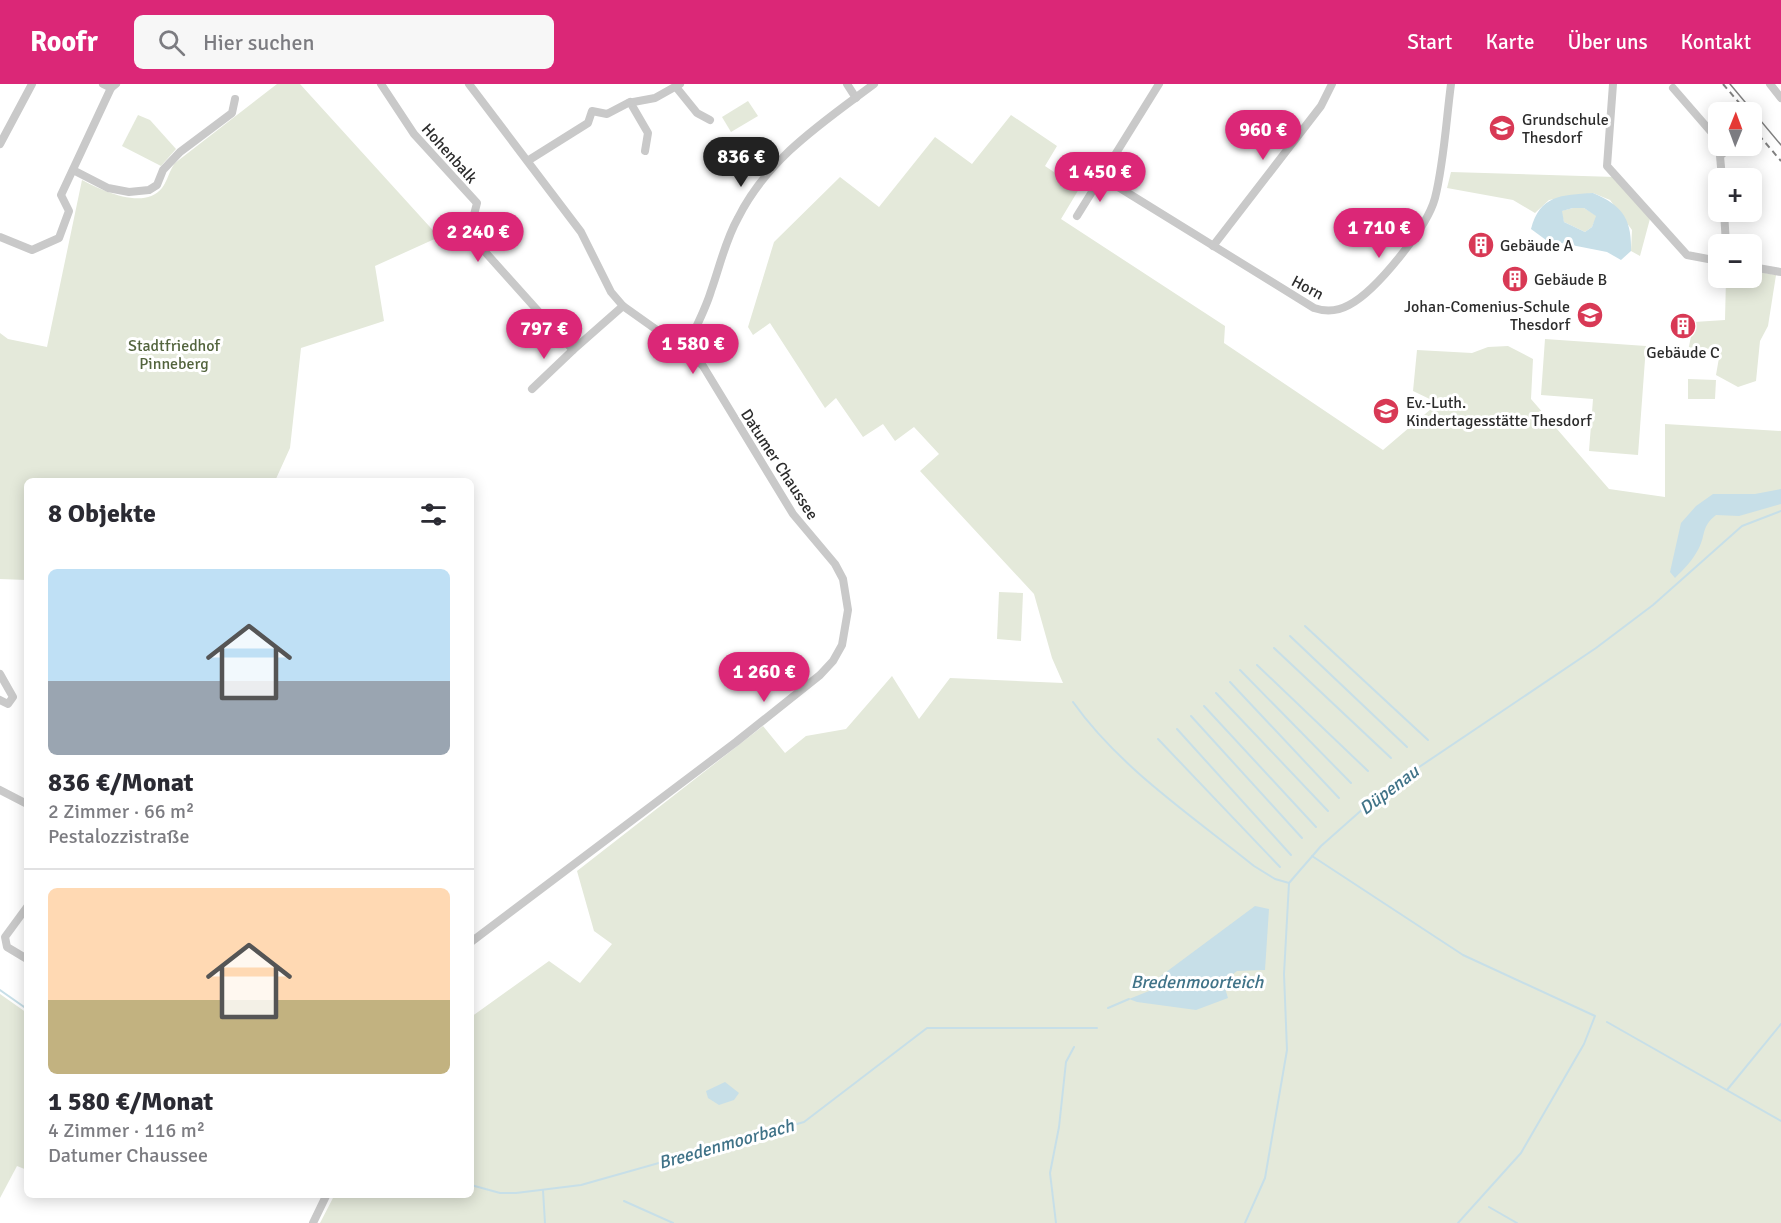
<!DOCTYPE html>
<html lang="de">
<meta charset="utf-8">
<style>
body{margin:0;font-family:Signika,sans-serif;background:#f7f7f7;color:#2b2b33;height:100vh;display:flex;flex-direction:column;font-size:22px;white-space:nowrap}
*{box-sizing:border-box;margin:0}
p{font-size:20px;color:#7c7c81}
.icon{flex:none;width:33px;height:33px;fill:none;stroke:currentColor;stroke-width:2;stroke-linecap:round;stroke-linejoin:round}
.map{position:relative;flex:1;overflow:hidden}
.side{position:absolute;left:24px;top:394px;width:450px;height:720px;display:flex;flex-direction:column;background:#fff;border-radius:9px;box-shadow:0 3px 15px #0003}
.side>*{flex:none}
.needle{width:39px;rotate:1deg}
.fabs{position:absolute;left:1708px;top:18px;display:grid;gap:12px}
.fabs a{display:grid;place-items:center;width:54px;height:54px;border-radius:9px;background:#fff;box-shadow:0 3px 15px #0003;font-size:30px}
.price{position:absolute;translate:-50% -51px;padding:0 14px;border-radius:21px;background:#db2777;color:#fff;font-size:20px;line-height:39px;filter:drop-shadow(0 2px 3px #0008)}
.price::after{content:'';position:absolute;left:50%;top:36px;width:18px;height:14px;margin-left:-9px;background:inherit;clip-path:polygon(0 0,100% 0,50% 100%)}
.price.active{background:#222;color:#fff}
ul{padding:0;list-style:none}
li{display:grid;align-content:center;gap:12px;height:318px;padding:0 24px}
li+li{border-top:2px solid #e1e1e2}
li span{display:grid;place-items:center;height:186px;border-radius:9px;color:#555}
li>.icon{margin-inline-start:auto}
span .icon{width:108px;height:108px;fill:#fffc;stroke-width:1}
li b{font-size:26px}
h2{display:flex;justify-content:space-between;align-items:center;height:72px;padding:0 24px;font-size:26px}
header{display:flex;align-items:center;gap:36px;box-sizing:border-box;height:84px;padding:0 30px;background:#db2777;color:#fff}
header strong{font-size:28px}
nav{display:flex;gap:33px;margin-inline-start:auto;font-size:21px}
.search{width:420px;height:54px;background:#f7f7f7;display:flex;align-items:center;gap:15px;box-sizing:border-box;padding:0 21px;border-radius:9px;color:#7c7c81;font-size:22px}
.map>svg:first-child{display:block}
.green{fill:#e4e9da}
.water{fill:#c7dfe8;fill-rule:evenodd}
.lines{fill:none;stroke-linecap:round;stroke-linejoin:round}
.stream{stroke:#c7dfe8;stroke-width:2}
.minor{stroke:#c9c9c9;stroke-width:8}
.tram{stroke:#818181;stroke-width:1.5}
.rail{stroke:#818181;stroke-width:2;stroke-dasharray:6 4.5;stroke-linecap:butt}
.labels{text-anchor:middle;stroke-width:6;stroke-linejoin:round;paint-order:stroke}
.poi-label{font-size:16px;fill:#2c2c2c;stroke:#fff;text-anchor:start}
.street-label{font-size:16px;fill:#2c2c2c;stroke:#fff}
.park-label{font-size:16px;fill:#53643d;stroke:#fff}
.water-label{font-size:18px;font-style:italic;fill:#407388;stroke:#fff}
</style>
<header>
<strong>Roofr</strong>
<div class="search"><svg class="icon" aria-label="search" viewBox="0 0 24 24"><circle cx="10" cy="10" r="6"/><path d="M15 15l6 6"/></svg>Hier suchen</div>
<nav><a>Start</a><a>Karte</a><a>Über uns</a><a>Kontakt</a></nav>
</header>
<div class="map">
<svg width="1781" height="1139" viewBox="0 0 1781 1139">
<rect width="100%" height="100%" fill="#fff"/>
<!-- green -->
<g class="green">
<path d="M277,0H300L439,153L375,182L384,237L301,264L290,364L275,397L27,398V496L0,495V249L8,255L47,263L82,96C101,106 144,127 162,104C168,96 169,87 175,79Z"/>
<path d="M748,17L758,32L731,48L722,33Z"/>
<path d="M138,31L150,36L176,65L161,82L122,62Z"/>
<path d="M1011,31L1057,62L1045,82L1079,105L1061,135L1225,242L1224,259L1383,366L1438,319L1413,307L1417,266L1472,269L1488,263L1508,262L1533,275L1531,315L1609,405L1665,413V340L1781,347V1139H320L334,1112H471V933L549,877L580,899L612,860L594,847L577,787L763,642L785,669L806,652L846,645L892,592L919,635L950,594L1063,599L1052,574L1034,510L920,387L939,370L914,343L895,357L883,340L863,353L836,314L825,324L770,239L753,251L748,243L774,158L840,93L879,123L935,53L972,80Z"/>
<path d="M1451,88L1616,93L1651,131L1640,172L1631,167L1632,146L1610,116L1593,109L1549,116L1535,129L1513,116L1447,104Z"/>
<path d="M1573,124H1584L1597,132L1592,143L1585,148L1564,138L1561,127Z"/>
<path d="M1752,187L1776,191L1768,242L1760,257L1756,297L1738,303L1716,291L1720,268L1705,264L1704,268L1688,267L1694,238L1725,236L1726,194H1752Z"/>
<path d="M1545,255L1646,262L1638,371L1589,367L1593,315L1541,311Z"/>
<path d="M1688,295L1716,296L1715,315H1688Z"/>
<path d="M999,508L1023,509L1021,557L997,555Z"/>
<path d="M0,910L27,929V1086L17,1082L0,1114Z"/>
</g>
<!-- water -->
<g class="water">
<path d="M1593,109C1622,121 1632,135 1631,167L1621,176L1607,168L1546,156L1531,145C1540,111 1561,111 1593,109ZM1573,124H1584L1596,132L1592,143L1585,148L1564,138L1562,127Z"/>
<path d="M1781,405V420L1739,432L1716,431C1701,443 1706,450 1699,464C1693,476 1684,485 1675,494L1670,488L1681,439L1696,422L1713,410H1755Z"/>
<path d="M1255,822L1269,825L1265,886L1237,887L1223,898L1228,914L1196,926L1137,918L1129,915L1149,907L1150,900Z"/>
<path d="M725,998L739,1009L734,1016L719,1021L708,1014L706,1007Z"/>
</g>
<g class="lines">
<!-- stream -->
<g class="stream">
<path d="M1305,542L1428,656"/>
<path d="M1290,552L1407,663"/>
<path d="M1274,564L1391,674"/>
<path d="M1257,581L1368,687"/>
<path d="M1240,586L1351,699"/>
<path d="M1230,598L1339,714"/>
<path d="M1216,609L1328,727"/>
<path d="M1073,618C1120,684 1191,731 1254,782L1275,795L1289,799"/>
<path d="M1204,622L1316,743"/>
<path d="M1191,632L1302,754"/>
<path d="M1177,645L1291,771"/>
<path d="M1158,655L1280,783"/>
<path d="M1312,772L1463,871L1595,932L1584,960L1521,1069L1458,1139"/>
<path d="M0,906L27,925"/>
<path d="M1108,924L1129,915"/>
<path d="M1607,938L1781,1037"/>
<path d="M1727,1006L1781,940"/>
<path d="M471,1101L500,1109H516L581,1101L804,1038L927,944H1097"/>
<path d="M543,1106L545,1139"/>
<path d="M624,1117L673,1139"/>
<path d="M1489,1123L1517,1139"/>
<path d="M1056,1139L1050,1089L1059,1043L1066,978L1074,963"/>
<path d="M1245,1139L1265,1094L1287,966L1284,890L1289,799L1321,762L1382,708L1596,564L1653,521L1742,442L1781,427"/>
</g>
<!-- minor -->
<g class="minor">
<path d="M103,0L111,4L116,0"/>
<path d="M381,0L414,50L477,119L469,150L573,266L623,222"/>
<path d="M469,0L581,148L611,208L623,222L685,266L703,282L793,430L835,480L843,495L848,526L842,561L833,577L820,591L736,658L471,858"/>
<path d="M847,0L856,14"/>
<path d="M1613,0L1607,82L1687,171L1719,177"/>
<path d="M1770,0L1781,14"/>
<path d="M676,3L697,29L710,36"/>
<path d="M1673,4L1719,57"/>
<path d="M630,18L648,49L645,67"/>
<path d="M0,60L32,0"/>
<path d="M529,76L588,39L592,27L607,30L628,19L655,14L680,0"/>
<path d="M73,86L108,104L129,108L149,106L157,101L163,86L180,68L232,29L235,15"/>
<path d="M1102,93L1314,224C1326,228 1338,227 1349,221C1376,207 1427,144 1435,114C1444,78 1446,38 1451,0"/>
<path d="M1722,94L1720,72L1727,66L1723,62"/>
<path d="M1724,128L1726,160"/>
<path d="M1077,132L1159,0"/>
<path d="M0,153L32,166L59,154L69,127L61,111L111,4"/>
<path d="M1213,162L1321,22L1332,0"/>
<path d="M1752,183L1781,188"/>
<path d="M685,266C694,247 705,227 711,207C720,182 725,157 738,134C768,74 822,39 874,0"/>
<path d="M532,305L573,266"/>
<path d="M0,590L13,613L8,620L0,616"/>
<path d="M0,706L27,720"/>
<path d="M27,823L5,853L7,863L27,875"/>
<path d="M313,1139L326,1112"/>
</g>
<!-- tram -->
<path class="tram" d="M1730,0L1781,61"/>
<!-- rail -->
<g class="rail">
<path d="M1723,0L1747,28"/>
<path d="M1752,43L1781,77"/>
</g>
</g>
<!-- icons -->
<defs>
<symbol id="school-disc" viewBox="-11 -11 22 22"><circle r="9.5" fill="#d83955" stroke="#fff"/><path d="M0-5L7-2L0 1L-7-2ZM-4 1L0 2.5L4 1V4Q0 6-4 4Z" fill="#fff"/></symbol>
<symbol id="building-disc" viewBox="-11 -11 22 22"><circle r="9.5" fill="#d83955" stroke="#fff"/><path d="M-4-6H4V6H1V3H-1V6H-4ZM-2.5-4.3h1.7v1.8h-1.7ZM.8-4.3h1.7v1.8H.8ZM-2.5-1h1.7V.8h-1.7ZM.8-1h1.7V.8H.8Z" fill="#fff"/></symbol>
</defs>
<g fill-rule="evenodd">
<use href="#school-disc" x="1487" y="29" width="30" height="30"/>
<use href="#building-disc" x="1466" y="146" width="30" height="30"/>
<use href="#building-disc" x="1500" y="180" width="30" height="30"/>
<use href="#school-disc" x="1575" y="216" width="30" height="30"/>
<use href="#building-disc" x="1668" y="227" width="30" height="30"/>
<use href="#school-disc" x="1371" y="312" width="30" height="30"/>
</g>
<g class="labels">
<!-- poi labels -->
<g class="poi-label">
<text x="1522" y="41">Grundschule<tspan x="1522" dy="18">Thesdorf</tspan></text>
<text x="1500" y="167">Gebäude A</text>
<text x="1534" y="201">Gebäude B</text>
<text x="1570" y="228" text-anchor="end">Johan-Comenius-Schule<tspan x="1570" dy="18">Thesdorf</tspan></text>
<text x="1683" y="274" text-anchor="middle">Gebäude C</text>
<text x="1406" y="324">Ev.-Luth.<tspan x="1406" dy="18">Kindertagesstätte Thesdorf</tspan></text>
</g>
<!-- street labels -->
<g class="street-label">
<text transform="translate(450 69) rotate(48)" y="6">Hohenbalk</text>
<text transform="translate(1308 203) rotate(28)" y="6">Horn</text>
<text transform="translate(780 380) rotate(57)" y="6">Datumer Chaussee</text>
</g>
<!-- park labels -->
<g class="park-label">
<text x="174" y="267">Stadtfriedhof<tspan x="174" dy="18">Pinneberg</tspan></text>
</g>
<!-- water labels -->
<g class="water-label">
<text transform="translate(1389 706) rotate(-37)" y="6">Düpenau</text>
<text x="1197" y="904">Bredenmoorteich</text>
<text transform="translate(726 1060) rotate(-16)" y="6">Breedenmoorbach</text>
</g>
</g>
</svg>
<div class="fabs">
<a><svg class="needle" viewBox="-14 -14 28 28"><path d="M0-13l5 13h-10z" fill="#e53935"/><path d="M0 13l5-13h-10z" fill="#7c7c81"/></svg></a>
<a>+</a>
<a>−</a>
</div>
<b class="price" style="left:1263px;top:77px">960 €</b>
<b class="price active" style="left:741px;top:104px">836 €</b>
<b class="price" style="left:1100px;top:119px">1 450 €</b>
<b class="price" style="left:1379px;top:175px">1 710 €</b>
<b class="price" style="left:478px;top:179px">2 240 €</b>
<b class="price" style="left:544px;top:276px">797 €</b>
<b class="price" style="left:693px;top:291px">1 580 €</b>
<b class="price" style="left:764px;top:619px">1 260 €</b>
<section class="side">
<h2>8 Objekte<svg class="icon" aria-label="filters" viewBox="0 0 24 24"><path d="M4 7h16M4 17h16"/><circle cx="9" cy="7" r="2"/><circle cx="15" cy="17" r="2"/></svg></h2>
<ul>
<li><span style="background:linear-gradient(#bfe0f5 60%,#9aa5b1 0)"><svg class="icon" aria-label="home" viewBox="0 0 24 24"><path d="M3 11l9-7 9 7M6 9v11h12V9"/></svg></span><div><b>836 €/Monat</b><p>2 Zimmer · 66 m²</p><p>Pestalozzistraße</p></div></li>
<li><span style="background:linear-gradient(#ffd9b3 60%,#c2b280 0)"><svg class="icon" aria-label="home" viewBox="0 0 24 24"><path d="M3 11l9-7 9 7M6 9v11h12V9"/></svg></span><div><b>1 580 €/Monat</b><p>4 Zimmer · 116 m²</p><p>Datumer Chaussee</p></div></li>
</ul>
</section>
</div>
